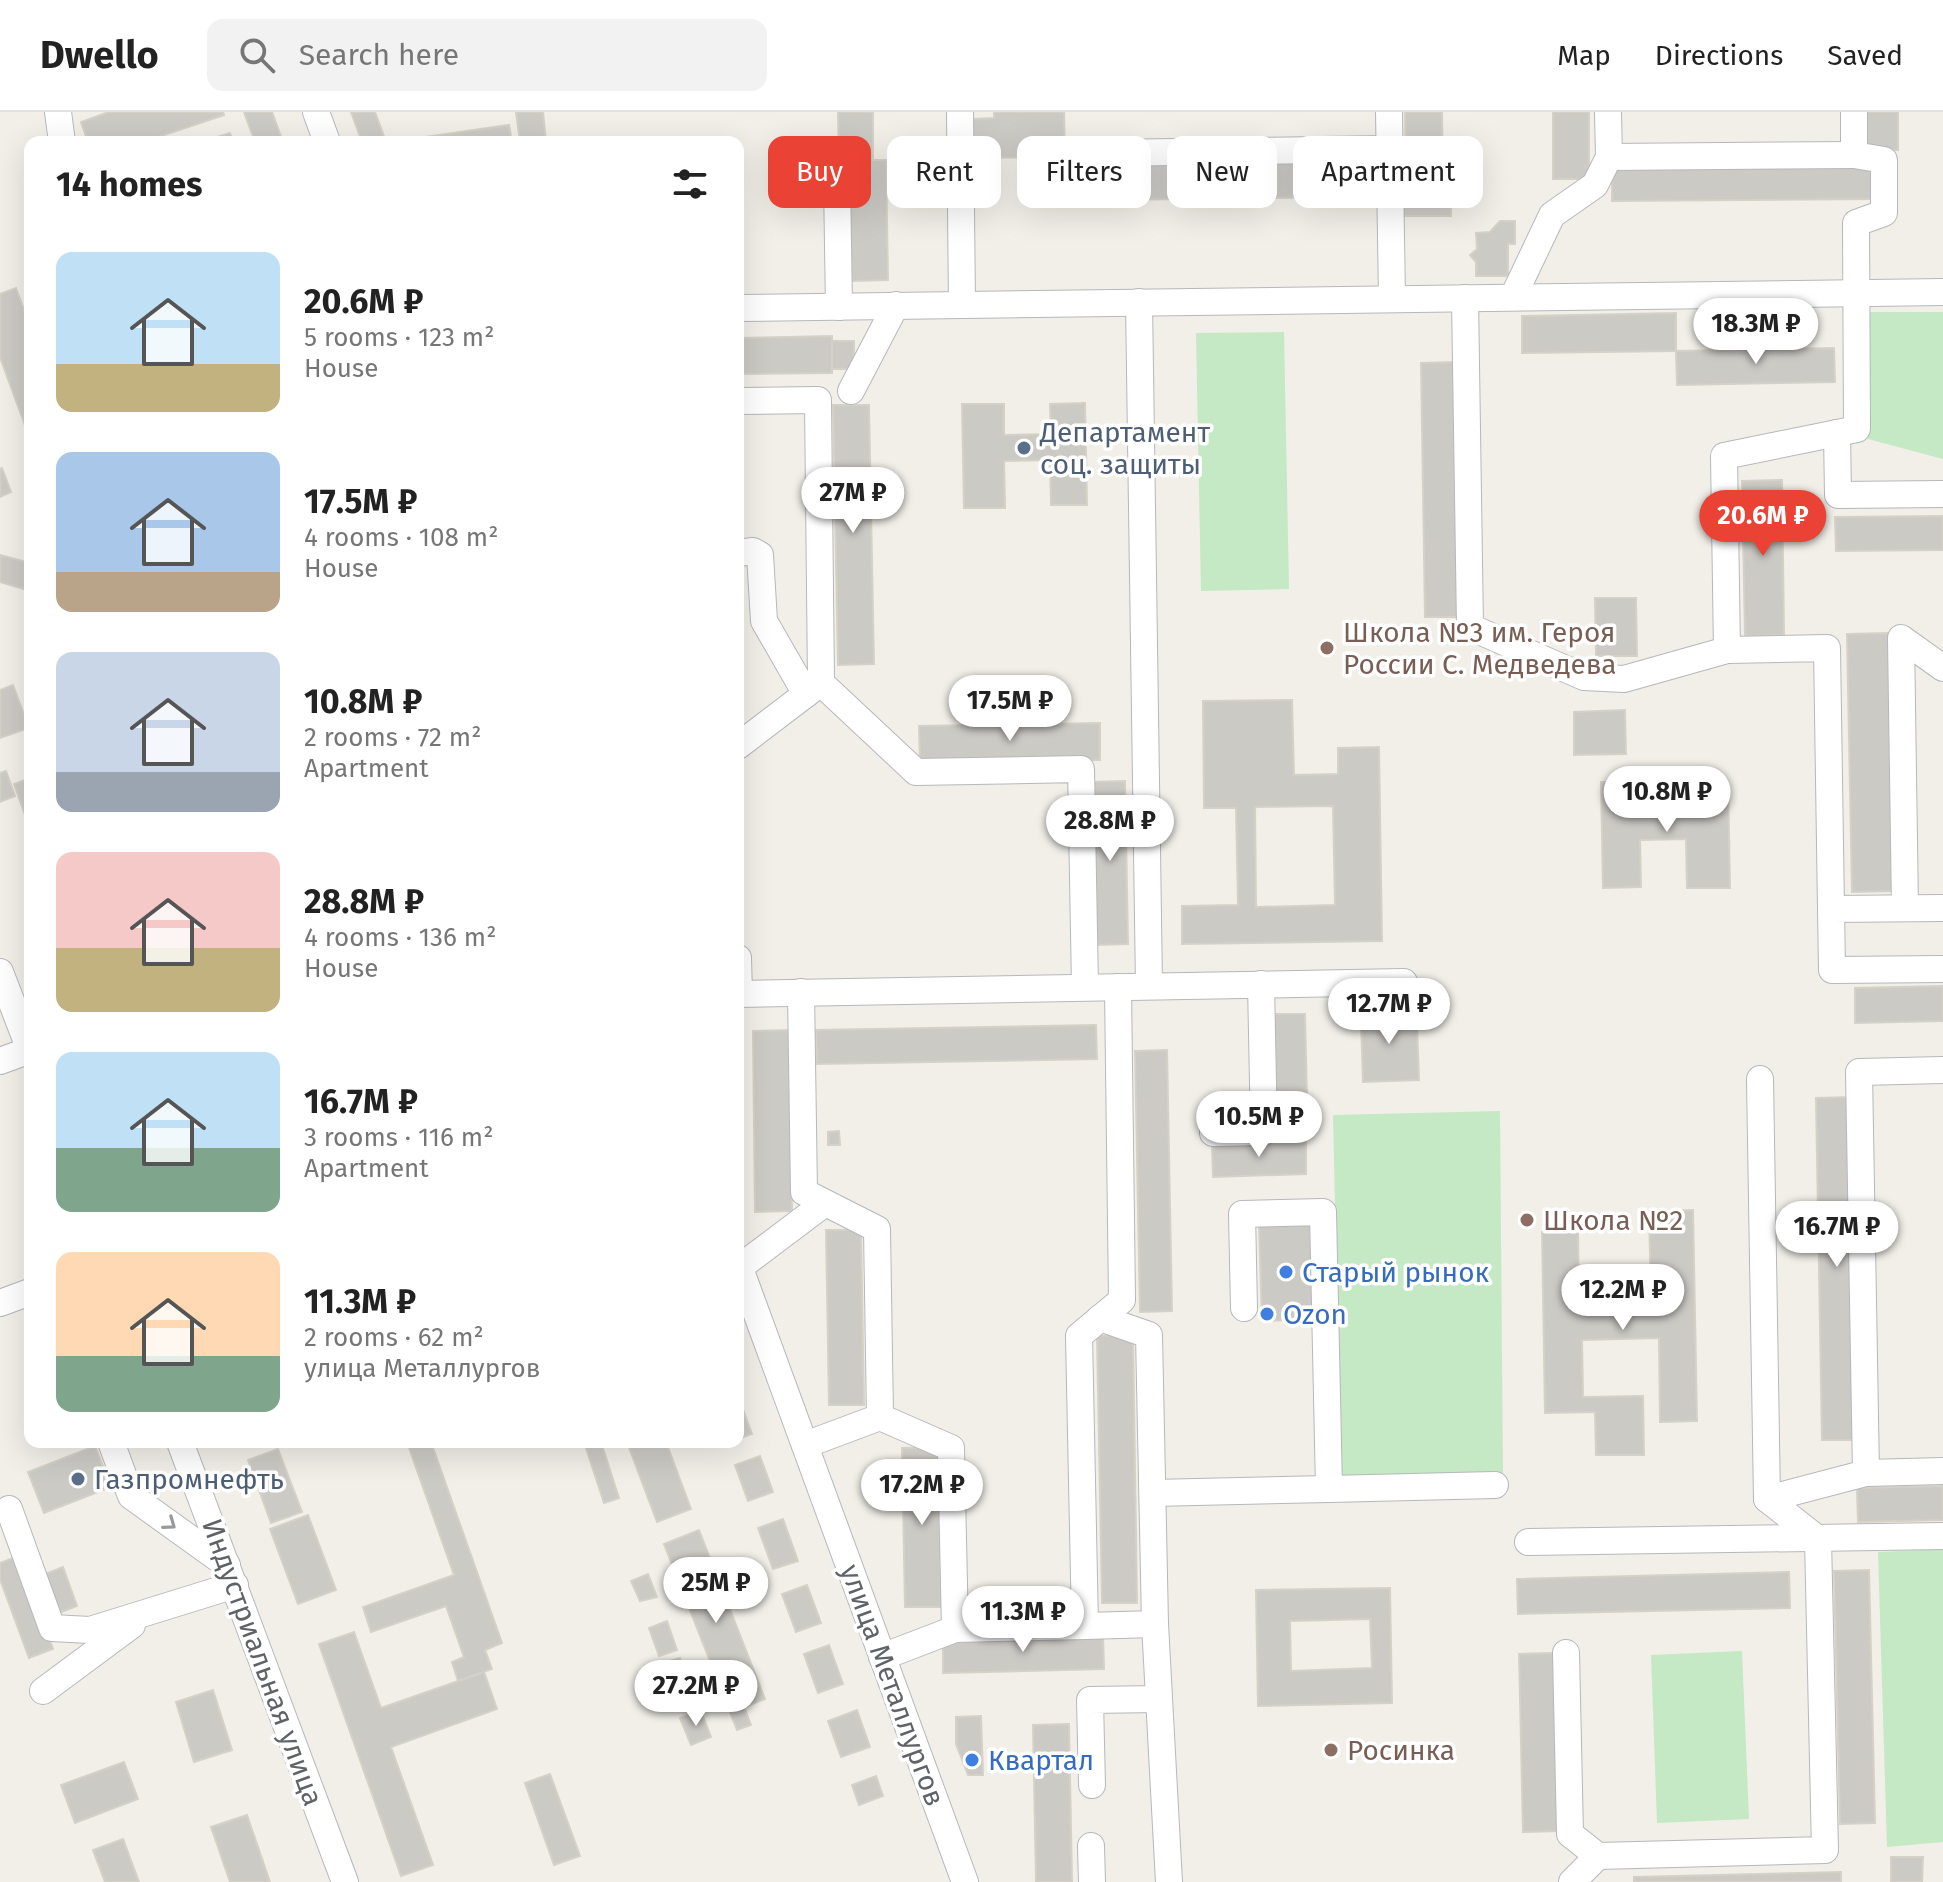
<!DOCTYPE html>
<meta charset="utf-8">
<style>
body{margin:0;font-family:"Fira Sans",sans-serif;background:#f2f2f2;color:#222;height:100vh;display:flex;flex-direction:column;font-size:30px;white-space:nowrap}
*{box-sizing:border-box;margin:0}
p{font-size:26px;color:#767676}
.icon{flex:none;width:44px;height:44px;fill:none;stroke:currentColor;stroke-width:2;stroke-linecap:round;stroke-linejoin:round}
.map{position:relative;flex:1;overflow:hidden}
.panel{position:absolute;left:24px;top:24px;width:720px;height:1312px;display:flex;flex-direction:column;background:#fff;border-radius:16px;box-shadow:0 8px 32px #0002}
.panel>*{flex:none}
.hud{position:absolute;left:768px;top:24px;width:760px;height:72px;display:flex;gap:16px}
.price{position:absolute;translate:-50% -68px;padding:0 18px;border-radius:28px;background:#fff;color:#222;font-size:26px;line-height:52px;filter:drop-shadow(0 2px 4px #0008)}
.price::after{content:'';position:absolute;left:50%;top:48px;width:24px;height:18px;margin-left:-12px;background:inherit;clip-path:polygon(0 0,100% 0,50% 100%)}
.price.on{background:#ea4335;color:#fff}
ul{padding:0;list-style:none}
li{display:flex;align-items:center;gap:24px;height:200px;padding:0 32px}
li span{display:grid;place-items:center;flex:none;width:224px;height:160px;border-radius:16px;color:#555}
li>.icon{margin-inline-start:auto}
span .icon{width:96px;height:96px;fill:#fffc;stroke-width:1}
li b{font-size:34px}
h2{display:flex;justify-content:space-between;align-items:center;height:96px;padding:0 32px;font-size:34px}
.pill{padding:0 28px;border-radius:16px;background:#fff;box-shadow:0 8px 32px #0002;font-size:28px;line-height:72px}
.pill.on{background:#ea4335;color:#fff}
header{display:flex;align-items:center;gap:48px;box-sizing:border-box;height:112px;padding:0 40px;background:#fff;border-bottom:2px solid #e0e0e0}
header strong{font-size:38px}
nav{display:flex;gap:44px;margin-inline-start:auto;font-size:28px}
.search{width:560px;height:72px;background:#f2f2f2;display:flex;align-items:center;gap:20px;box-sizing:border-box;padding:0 28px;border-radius:16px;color:#767676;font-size:30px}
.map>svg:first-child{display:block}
.green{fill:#c5e8c5}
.building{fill:#cccac5;stroke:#d6d1c6;stroke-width:2;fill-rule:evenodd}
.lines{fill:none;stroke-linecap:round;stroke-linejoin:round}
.minor-casing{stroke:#b5b8bc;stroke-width:28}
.minor{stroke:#fff;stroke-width:26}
.oneway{stroke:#979a9d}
.service-dot{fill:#5c6f8a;stroke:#fff;stroke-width:3}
.education-dot{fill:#8d6e63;stroke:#fff;stroke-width:3}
.shop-dot{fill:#3f7fe0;stroke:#fff;stroke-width:3}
.labels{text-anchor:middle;stroke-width:7;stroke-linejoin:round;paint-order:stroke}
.service-label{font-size:28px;fill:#4e5e75;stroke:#fff;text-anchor:start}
.education-label{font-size:28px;fill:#785e54;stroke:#fff;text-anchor:start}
.shop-label{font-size:28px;fill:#366cbe;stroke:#fff;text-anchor:start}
.street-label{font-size:28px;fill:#5f6368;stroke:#fff}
</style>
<header>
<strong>Dwello</strong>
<div class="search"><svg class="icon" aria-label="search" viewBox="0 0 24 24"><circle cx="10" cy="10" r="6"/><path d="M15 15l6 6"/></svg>Search here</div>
<nav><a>Map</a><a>Directions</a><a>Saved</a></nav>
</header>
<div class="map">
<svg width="1943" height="1770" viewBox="0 0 1943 1770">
<rect width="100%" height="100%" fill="#f1efe8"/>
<!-- green -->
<g class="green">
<path d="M1865,200H1943V347L1868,327Z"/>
<path d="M1284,220L1289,477L1201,479L1196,221Z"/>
<path d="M1500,999L1503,1366L1341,1369L1333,1003Z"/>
<path d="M1943,1437V1730L1887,1735L1878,1440Z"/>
<path d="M1742,1539L1749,1707L1657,1711L1651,1543Z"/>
</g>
<!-- building -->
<g class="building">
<path d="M109,0H223L224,3L143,30H88L81,10Z"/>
<path d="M244,0H272L283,30H255Z"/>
<path d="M351,0H375L386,30H362Z"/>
<path d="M516,0H543L546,30H520Z"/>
<path d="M838,0H873V48H886L888,168L851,169L849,50H839Z"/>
<path d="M994,0H1064L1065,45L973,46V7L994,6Z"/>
<path d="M1405,0H1442L1443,69L1406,70Z"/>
<rect x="1553" y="0" width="36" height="67"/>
<rect x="1862" y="0" width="36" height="38"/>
<path d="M509,13L512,30H411V27Z"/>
<path d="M230,21L233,30H202Z"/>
<path d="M1361,51L1362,85L1102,88L1101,54Z"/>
<path d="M1876,53V87L1612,89V55Z"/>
<path d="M1429,87H1451V104H1396V93H1429Z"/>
<path d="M1500,109H1515V132H1508V164H1476V150L1470,143L1477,137L1476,121L1490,120Z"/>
<path d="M16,176L30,214V327L0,245V182Z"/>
<path d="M1676,201V239L1522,241V204Z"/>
<path d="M832,224V261L738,262V226Z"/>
<rect x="832" y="229" width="22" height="28"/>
<path d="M1834,236L1835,270L1677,273L1676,239Z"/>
<path d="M1455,250L1459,505H1425L1421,251Z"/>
<path d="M1085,291L1087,393H1051L1050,348L1004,349L1005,396H964L962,292H1004V323L1051,322L1050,292Z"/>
<path d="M833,293H869L874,552L838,553Z"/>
<path d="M2,356L11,380L0,385V357Z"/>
<path d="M1782,368L1784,523L1745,524L1742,369Z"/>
<path d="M1943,404V438L1836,439L1835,405Z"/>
<path d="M0,443L30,451V479L0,470Z"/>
<path d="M1595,486H1636L1637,544H1596Z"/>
<path d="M1889,521L1893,779L1852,780L1847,522Z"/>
<path d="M13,573L29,616L0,626V578Z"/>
<path d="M1292,588L1294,663L1338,662V636L1379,635L1382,829L1182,832V794L1238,793L1236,696H1204L1203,589ZM1333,694L1335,793L1256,795L1255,695Z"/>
<path d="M1625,598L1626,642L1574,643V600Z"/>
<path d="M1100,611V648L920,651L919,614Z"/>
<path d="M6,659L15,684L0,690V661Z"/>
<path d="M30,666V717L14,672Z"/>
<path d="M1125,669L1128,832L1095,833L1092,670Z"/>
<path d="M1601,670H1638V700L1685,699L1684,670H1728L1730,776H1687L1686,727L1640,728L1641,775L1603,776Z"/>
<path d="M1943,874V909L1855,911V876Z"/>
<path d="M1375,891H1403V912H1417L1419,968L1363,970L1361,908L1375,907Z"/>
<path d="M1272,902H1305L1307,988L1274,989Z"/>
<path d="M1096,913L1097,947L817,952L816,918Z"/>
<path d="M790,918L792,1099L755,1100L753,919Z"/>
<path d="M1167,938L1172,1199L1140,1200L1135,939Z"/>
<path d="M1851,985L1857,1328H1822L1816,986Z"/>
<path d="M839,1019L840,1033H828V1020Z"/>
<path d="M1306,1030V1062L1213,1065L1212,1033Z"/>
<path d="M1693,1098L1697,1309L1660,1310L1659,1226L1582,1228L1583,1285L1643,1284L1644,1343H1596L1595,1300L1545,1301L1542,1120L1578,1119L1579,1187L1651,1185L1649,1099Z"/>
<path d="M1310,1112L1313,1207L1262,1209L1259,1113Z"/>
<path d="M826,1118H861L864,1293H829Z"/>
<path d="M1133,1223L1137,1491H1102L1097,1224Z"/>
<path d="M738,1284L752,1322L738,1327Z"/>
<path d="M407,1330H431L502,1531L485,1538L492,1557L458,1569L452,1550L464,1545L446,1494L371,1520L363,1495L454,1463Z"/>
<path d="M584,1330H601L619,1386L604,1391Z"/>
<path d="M627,1330H666L691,1397L657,1410Z"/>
<path d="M95,1334L111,1375L44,1401L28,1360Z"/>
<path d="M938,1335L941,1495H905L902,1336Z"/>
<path d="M278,1337L302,1400L271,1411L248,1348Z"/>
<path d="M760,1344L773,1380L748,1389L735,1353Z"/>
<path d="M1943,1374V1408L1858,1410L1857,1376Z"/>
<path d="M308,1403L336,1478L298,1492L270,1417Z"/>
<path d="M783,1407L798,1449L773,1457L758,1416Z"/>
<path d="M699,1418L765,1587L744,1595L751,1613L737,1618L664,1432Z"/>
<path d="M18,1444L53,1537L29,1546L0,1467V1451Z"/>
<path d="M63,1455L77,1494L54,1503L40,1464Z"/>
<path d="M1869,1458L1875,1711L1840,1712L1834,1459Z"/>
<path d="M1789,1460L1790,1496L1518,1502L1517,1467Z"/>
<path d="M648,1462L657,1485L640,1489L631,1469Z"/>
<path d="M807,1473L821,1511L796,1520L782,1482Z"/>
<path d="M1390,1476L1392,1591L1258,1594L1256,1478ZM1370,1507L1372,1556L1291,1559L1290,1509Z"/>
<path d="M667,1509L677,1538L659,1544L649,1516Z"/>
<path d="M354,1520L381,1596L484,1560L497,1597L391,1635L433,1753L401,1764L319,1532Z"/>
<path d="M1103,1523L1104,1557L943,1561V1527Z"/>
<path d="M829,1533L843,1572L818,1581L804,1542Z"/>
<path d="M1554,1541L1558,1719L1523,1720L1519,1542Z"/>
<path d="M680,1546L690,1574L672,1580L663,1551Z"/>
<path d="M213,1578L232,1638L194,1650L176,1590Z"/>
<path d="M857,1598L870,1635L841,1645L828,1609Z"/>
<path d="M701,1599L711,1625L691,1633L680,1606Z"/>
<path d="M981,1604L983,1663H968L956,1632V1605Z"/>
<path d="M1069,1612L1072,1770H1036L1033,1613Z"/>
<path d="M124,1650L138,1687L75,1711L61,1673Z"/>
<path d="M550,1662L580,1744L554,1753L525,1671Z"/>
<path d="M876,1664L883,1684L859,1693L852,1673Z"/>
<path d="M247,1703L270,1770H230L211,1715Z"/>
<path d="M123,1727L139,1770H105L93,1738Z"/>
<path d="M1891,1745H1923L1922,1770H1891Z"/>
<path d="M1841,1760V1770H1634V1765Z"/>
</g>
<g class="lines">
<defs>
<g id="minor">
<path d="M58,0L62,30"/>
<path d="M316,0L327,30"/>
<path d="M960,0L962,193"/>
<path d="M1389,0L1392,187"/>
<path d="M1101,41L1390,37"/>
<path d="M1609,45L1854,43"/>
<path d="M837,70L839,195"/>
<path d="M1513,185L1552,103L1595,73L1609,45L1608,0"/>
<path d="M1465,186L1470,515L1584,565L1624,567L1727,538"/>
<path d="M1139,190L1149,874"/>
<path d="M738,196L1943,180"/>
<path d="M851,279L896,193"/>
<path d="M738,289L818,288L821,571L916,660L1081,657L1085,875"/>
<path d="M1837,321L1838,383L1943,382"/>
<path d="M738,441L753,439L760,443L764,509L806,582"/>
<path d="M738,634L818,573"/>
<path d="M1905,796L1901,526L1943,556"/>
<path d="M1943,796L1831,797L1832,858L1943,857"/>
<path d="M1831,797L1827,536L1727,538L1724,344L1857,317L1856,111L1884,101V48L1854,43V0"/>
<path d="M738,846L739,882"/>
<path d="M0,860L30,938"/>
<path d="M801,880L804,1080L877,1117L880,1305L951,1336L955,1517"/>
<path d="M738,882L1404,870"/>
<path d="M0,949L30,938"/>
<path d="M1943,958L1859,960L1866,1361L1943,1359"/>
<path d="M1760,967L1767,1387L1818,1427"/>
<path d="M1213,1021L1264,1020L1261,872"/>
<path d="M738,1151L965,1770"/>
<path d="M740,1155L825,1091"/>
<path d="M0,1191L30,1180"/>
<path d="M1244,1196L1242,1102L1323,1100L1329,1377L1495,1373"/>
<path d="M111,1330L131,1384L227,1453"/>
<path d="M180,1330L345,1770"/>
<path d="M805,1333L880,1305"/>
<path d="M1153,1381L1329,1377"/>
<path d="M1767,1387L1866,1361"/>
<path d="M9,1397L52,1516L90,1518L235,1473"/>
<path d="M1528,1430L1943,1424"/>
<path d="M1155,1512L1169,1770"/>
<path d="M1085,1514L1155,1512L1149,1223L1100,1206"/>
<path d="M1566,1541L1570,1722L1598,1744"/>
<path d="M882,1545L955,1517L1085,1514L1079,1224L1122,1188L1118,875"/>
<path d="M43,1579L132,1513"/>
<path d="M1092,1673L1090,1588L1158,1587"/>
<path d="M1091,1734L1092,1770"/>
<path d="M1572,1770L1598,1744L1825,1738L1818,1427"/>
</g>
</defs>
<!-- minor casing -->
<use href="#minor" class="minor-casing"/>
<!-- minor -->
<use href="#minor" class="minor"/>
</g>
<!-- one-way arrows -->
<defs><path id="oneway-chevron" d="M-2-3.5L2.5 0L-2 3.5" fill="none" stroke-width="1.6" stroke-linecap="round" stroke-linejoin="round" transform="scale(2)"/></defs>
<use class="oneway" href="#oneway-chevron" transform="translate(170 1412) rotate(36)"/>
<!-- markers -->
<g class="service-dot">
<circle cx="1024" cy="336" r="8"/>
<circle cx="78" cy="1367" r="8"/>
</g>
<g class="education-dot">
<circle cx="1327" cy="536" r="8"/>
<circle cx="1527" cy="1108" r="8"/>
<circle cx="1331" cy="1638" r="8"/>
</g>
<g class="shop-dot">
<circle cx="1286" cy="1160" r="8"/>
<circle cx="1267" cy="1202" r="8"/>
<circle cx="972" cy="1648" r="8"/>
</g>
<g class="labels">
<!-- service labels -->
<g class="service-label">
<text x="1040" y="330">Департамент<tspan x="1040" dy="32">соц. защиты</tspan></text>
<text x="94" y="1377">Газпромнефть</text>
</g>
<!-- education labels -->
<g class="education-label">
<text x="1343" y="530">Школа №3 им. Героя<tspan x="1343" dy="32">России С. Медведева</tspan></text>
<text x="1543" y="1118">Школа №2</text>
<text x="1347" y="1648">Росинка</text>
</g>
<!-- shop labels -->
<g class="shop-label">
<text x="1302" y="1170">Старый рынок</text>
<text x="1283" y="1212">Ozon</text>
<text x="988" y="1658">Квартал</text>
</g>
<!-- street labels -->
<g class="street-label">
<text transform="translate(263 1550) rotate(70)" y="10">Индустриальная улица</text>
<text transform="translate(893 1573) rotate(70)" y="10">улица Металлургов</text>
</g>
</g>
</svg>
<b class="price" style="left:1756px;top:254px">18.3M ₽</b>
<b class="price" style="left:853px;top:423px">27M ₽</b>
<b class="price on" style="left:1763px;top:446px">20.6M ₽</b>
<b class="price" style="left:1010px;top:631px">17.5M ₽</b>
<b class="price" style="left:1667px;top:722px">10.8M ₽</b>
<b class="price" style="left:1110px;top:751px">28.8M ₽</b>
<b class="price" style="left:1389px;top:934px">12.7M ₽</b>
<b class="price" style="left:1259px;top:1047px">10.5M ₽</b>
<b class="price" style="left:1837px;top:1157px">16.7M ₽</b>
<b class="price" style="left:1623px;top:1220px">12.2M ₽</b>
<b class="price" style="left:922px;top:1415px">17.2M ₽</b>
<b class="price" style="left:716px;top:1513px">25M ₽</b>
<b class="price" style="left:1023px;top:1542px">11.3M ₽</b>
<b class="price" style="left:696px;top:1616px">27.2M ₽</b>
<div class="hud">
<a class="pill on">Buy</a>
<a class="pill">Rent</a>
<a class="pill">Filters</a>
<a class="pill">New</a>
<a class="pill">Apartment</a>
</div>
<section class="panel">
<h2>14 homes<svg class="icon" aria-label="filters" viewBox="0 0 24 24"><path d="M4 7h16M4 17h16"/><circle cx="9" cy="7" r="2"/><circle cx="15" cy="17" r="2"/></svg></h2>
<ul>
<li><span style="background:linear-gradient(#bfe0f5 70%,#c2b280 0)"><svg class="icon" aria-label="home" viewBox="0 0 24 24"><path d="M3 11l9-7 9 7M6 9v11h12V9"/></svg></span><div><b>20.6M ₽</b><p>5 rooms · 123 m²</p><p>House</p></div></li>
<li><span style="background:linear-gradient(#a9c7e8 75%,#b9a48a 0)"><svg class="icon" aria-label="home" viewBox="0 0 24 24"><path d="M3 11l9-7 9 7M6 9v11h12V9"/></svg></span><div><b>17.5M ₽</b><p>4 rooms · 108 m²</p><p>House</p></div></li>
<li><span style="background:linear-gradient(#c9d6e8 75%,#9aa5b1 0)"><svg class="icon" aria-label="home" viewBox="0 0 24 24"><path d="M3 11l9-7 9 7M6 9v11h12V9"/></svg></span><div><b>10.8M ₽</b><p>2 rooms · 72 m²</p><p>Apartment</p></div></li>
<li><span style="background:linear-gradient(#f6c9c9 60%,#c2b280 0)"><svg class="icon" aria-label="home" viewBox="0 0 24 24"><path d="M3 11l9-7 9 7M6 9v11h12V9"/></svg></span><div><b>28.8M ₽</b><p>4 rooms · 136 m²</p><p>House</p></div></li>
<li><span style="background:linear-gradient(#bfe0f5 60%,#7fa58c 0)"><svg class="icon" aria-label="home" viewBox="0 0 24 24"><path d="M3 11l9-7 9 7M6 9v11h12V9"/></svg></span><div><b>16.7M ₽</b><p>3 rooms · 116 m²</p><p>Apartment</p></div></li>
<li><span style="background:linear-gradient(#ffd9b3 65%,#7fa58c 0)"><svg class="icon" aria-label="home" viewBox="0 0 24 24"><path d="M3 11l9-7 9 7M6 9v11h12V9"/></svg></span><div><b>11.3M ₽</b><p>2 rooms · 62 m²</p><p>улица Металлургов</p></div></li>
</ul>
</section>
</div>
